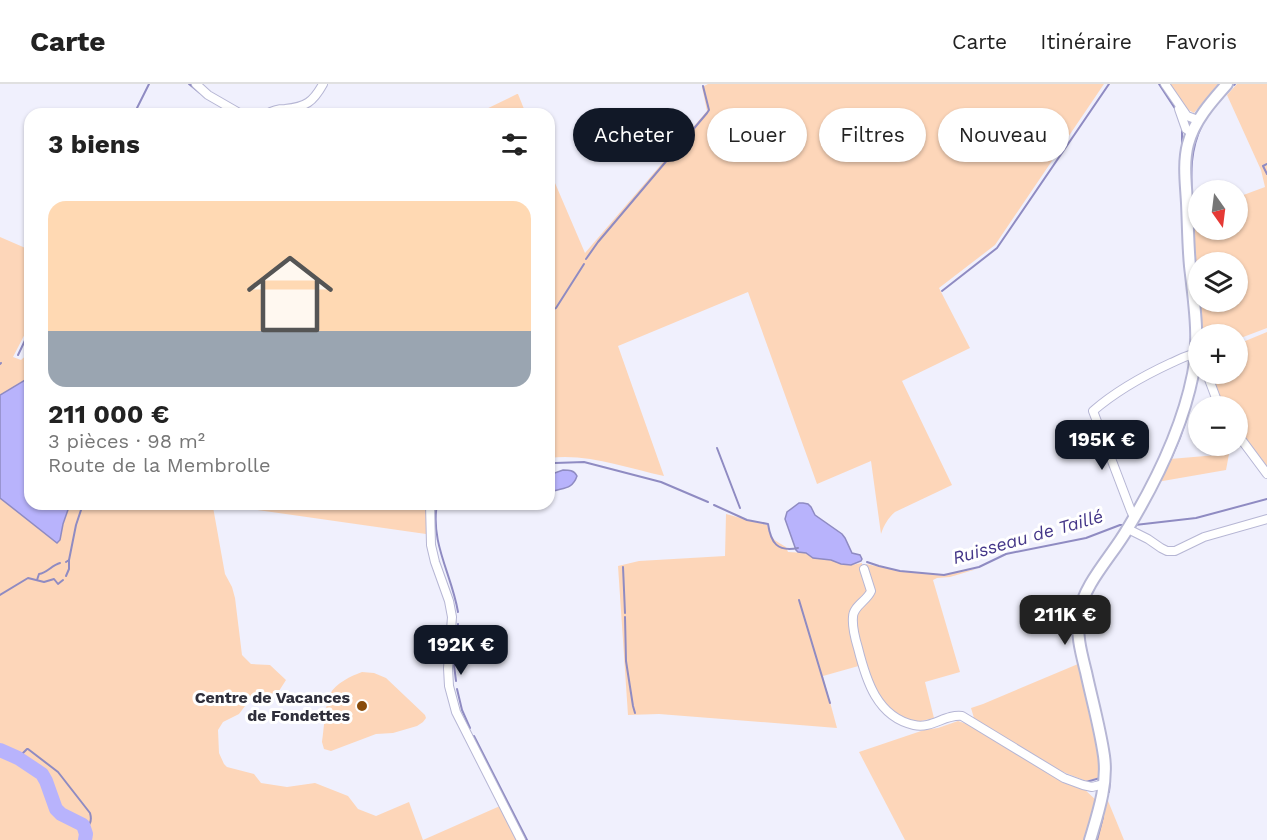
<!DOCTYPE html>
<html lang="fr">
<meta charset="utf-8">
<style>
body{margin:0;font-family:"Work Sans",sans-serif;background:#f2f2f2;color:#222;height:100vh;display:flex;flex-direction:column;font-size:22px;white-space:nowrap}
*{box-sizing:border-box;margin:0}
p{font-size:20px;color:#767676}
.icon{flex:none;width:33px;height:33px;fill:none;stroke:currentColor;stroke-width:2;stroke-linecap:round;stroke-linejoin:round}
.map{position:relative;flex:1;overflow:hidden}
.details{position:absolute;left:24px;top:24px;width:531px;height:402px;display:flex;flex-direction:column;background:#fff;border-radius:18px;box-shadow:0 2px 4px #0004}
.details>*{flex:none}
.top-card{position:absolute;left:573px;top:24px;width:570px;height:54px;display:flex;gap:12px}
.needle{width:39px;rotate:166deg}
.tools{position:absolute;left:1188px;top:96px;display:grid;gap:12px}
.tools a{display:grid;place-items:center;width:60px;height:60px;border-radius:50%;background:#fff;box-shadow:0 2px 4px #0004;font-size:30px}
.price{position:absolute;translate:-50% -51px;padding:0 14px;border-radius:12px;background:#111827;color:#fff;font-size:20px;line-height:39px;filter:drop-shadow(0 2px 3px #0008)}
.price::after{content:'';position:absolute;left:50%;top:36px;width:18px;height:14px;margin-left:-9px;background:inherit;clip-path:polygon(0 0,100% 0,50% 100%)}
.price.selected{background:#222;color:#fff}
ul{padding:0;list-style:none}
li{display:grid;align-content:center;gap:12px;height:318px;padding:0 24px}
li span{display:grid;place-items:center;height:186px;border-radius:18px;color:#555}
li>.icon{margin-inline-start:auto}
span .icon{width:108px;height:108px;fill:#fffc;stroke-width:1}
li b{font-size:26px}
h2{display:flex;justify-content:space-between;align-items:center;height:72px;padding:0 24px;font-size:26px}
.chip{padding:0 21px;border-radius:27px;background:#fff;box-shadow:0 2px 4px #0004;font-size:21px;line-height:54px}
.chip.selected{background:#111827;color:#fff}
header{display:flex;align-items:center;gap:36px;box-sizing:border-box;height:84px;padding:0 30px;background:#fff;border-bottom:2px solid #e0e0e0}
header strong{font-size:28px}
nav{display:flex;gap:33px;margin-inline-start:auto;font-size:21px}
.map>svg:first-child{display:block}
.green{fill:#fdd6b9;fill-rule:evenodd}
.water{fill:#b8b3fc;stroke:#8f8bc2;stroke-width:1.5}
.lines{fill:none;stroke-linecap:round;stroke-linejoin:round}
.stream{stroke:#8f8bc2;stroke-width:2}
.river{stroke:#b8b3fc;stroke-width:14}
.street-casing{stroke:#b6b6d4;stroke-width:10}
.secondary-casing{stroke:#b6b6d4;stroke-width:14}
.street{stroke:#fff;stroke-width:8}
.secondary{stroke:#fff;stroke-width:10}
.poi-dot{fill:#884b0b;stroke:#fff;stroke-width:2}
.labels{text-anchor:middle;stroke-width:6;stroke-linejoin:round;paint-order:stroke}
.poi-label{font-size:16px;font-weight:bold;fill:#2f2f3b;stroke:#fff;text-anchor:end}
.water-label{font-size:18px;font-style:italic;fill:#443688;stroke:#fff}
</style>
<header>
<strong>Carte</strong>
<nav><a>Carte</a><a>Itinéraire</a><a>Favoris</a></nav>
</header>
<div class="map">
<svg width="1267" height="756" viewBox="0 0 1267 756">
<rect width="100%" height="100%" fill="#f0f0fd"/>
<!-- green -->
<g class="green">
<path d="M708,0H1104L995,161L939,204L970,264L902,297L952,401L895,428C888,434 884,441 881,450L871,377L817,400L748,208L618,262L664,392C626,384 588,369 549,374V85L585,169L707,27L702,3Z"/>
<path d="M1168,0H1218L1194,29L1183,23Z"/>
<path d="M1237,0H1267V244L1238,255V250H1201L1191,130L1198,127V146H1238V113L1265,103L1261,86L1227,11ZM1198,178H1238V218H1198Z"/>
<path d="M518,10L526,30H476L517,10Z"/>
<path d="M0,153L30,166V240L13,273L21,276L30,268V420H209L213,423L225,490L232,503L235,514L242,571L251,580L270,581L286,596L279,607L248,618L239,630L223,638L218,646L219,669L224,680L227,683L254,690L261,699L287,703L315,699L348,712L358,725L376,732L409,718L423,756L500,722L518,756H0Z"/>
<path d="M1267,248V384L1238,343V322H1224L1217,309L1211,290H1238V260Z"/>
<path d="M1229,370L1226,386L1157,398L1170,375Z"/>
<path d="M216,420H427L426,450Z"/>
<path d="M726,430L767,441C771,455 774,456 786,463L788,468L806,469L813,474L831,476L841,480L851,481L862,479V484H866V480L900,487L944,491L977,485L950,493L937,494L933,496L960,588L925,598L934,634L917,638L890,630L862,581L823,592L837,644L659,630L628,631L618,482L639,477L725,472Z"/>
<path d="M1078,580L1097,665L1100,693L1086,697L1058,686L983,641L974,634L971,624L983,620Z"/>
<path d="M362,588L374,589L386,594L425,631L426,634L423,638L417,642L393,649L376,650L331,667L324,665L322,658C324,646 325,620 330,610C336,599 351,592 362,588Z"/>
<path d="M958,637L970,641L1054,693L1083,704L1097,717L1086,756H905L859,668L924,646L938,644Z"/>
<path d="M1106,712L1122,751L1124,756H1095Z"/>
</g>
<!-- water -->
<g class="water">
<path d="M30,293V420H70L63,440L60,456L57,459L0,414V311Z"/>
<path d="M563,386C569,386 574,386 577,392C572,407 561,403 549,409V391Z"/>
<path d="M799,419H803L808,420L811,423L815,431L842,450L845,454L852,469L860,471L862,475L861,477L851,481L841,480L831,476L813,474L806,469L798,468L796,466L785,435L787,428Z"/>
</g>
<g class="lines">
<!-- stream -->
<g class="stream">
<path d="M189,0L200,9"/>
<path d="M1159,0L1176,26"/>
<path d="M1234,1L1235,0"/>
<path d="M1220,16L1231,4"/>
<path d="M134,30L149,0"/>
<path d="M1182,43V64"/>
<path d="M1267,80L1263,82L1267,90"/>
<path d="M1192,121C1191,92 1189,68 1202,41"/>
<path d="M586,175L598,158L707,29L709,26L703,2"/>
<path d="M942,207L997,164L1109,0"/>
<path d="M549,228L556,224L584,180"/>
<path d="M18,271L30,246"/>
<path d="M0,280L1,279"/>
<path d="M717,364L740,424"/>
<path d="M549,381L555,379L584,378L661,398L708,418"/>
<path d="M1164,388C1176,366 1185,343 1191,318"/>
<path d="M437,420C430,459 452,491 458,528"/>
<path d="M714,421L747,436L768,440C771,459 777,468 798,464"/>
<path d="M1135,441L1196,434L1267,415"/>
<path d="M66,478L69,476L76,441L83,420"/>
<path d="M867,478L879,482L900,487L944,491L979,483L1006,470L1086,454L1120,441H1126"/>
<path d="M623,483L625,529"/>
<path d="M66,492L69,485V476"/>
<path d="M37,496L39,490C47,489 52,481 60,479"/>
<path d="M0,511L28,494L44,498L54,495L58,500L63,496"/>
<path d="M799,516L830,619"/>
<path d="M625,533L626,577L633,622L635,629"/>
<path d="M456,597L454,581L458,540"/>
<path d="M457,605L462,626L470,644"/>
<path d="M474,652L527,756"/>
<path d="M18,674L27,665H28L58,688L90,729C92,736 91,741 85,744"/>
<path d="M1086,698L1100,694"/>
<path d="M1109,708L1110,696"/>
<path d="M1097,756L1103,733"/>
</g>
<!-- river -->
<path class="river" d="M0,666L18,674L42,690L46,697L56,725L61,730L83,741L86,750L85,756"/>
<defs>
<g id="street">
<path d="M196,0L208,11L241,30"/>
<path d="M1165,0L1187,32L1198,36"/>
<path d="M1179,25L1186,45L1192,49"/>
<path d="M267,30C273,26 277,25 285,25C306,23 313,18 323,0"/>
<path d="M1207,290L1219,322"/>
<path d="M1238,351L1267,390"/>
<path d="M430,420L431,461L435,478L449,517L452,533L448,584L449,602L456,628L521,756"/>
<path d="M1134,433L1131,427L1093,327C1116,307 1143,292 1171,279C1180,275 1189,270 1198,269"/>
<path d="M1128,445L1148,455L1161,464L1167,467H1175L1204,453L1267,435"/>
<path d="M864,485L871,507C867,517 853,522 853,533C852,543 855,554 858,564C866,596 877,633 914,641C932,645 945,630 962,632L1064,694L1083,701L1092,703L1104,700"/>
</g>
<path id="secondary" d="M1090,756C1098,729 1108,700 1104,672C1100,644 1092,616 1086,588C1081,568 1076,550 1079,530C1084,499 1113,471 1128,444C1157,396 1182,345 1193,290C1200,254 1194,218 1190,182C1188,161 1188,140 1187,119C1186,100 1183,79 1188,60C1194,37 1211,18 1227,0"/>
</defs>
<!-- street casing -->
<use href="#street" class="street-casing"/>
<!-- secondary casing -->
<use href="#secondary" class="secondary-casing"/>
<!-- street -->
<use href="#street" class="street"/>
<!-- secondary -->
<use href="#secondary" class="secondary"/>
</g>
<!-- markers -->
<circle class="poi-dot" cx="362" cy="622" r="6"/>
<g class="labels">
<!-- poi labels -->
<g class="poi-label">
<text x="350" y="619">Centre de Vacances<tspan x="350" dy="18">de Fondettes</tspan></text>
</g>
<!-- water labels -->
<g class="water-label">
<text transform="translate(1028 453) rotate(-16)" y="6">Ruisseau de Taillé</text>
</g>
</g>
</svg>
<div class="tools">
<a><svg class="needle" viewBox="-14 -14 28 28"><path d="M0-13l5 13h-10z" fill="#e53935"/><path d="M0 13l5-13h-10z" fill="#767676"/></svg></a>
<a><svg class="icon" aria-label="layers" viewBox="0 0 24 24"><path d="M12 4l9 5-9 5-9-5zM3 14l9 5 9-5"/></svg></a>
<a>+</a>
<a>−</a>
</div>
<b class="price" style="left:1102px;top:387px">195K €</b>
<b class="price selected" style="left:1065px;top:562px">211K €</b>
<b class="price" style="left:461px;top:592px">192K €</b>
<div class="top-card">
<a class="chip selected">Acheter</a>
<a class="chip">Louer</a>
<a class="chip">Filtres</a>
<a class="chip">Nouveau</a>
</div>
<section class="details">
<h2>3 biens<svg class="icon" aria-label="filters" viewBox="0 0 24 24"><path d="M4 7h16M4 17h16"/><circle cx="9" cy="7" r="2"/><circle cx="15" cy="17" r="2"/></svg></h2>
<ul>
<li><span style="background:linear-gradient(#ffd9b3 70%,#9aa5b1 0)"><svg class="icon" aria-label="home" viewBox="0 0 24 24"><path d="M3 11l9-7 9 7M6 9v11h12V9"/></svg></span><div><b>211 000 €</b><p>3 pièces · 98 m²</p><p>Route de la Membrolle</p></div></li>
</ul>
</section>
</div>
